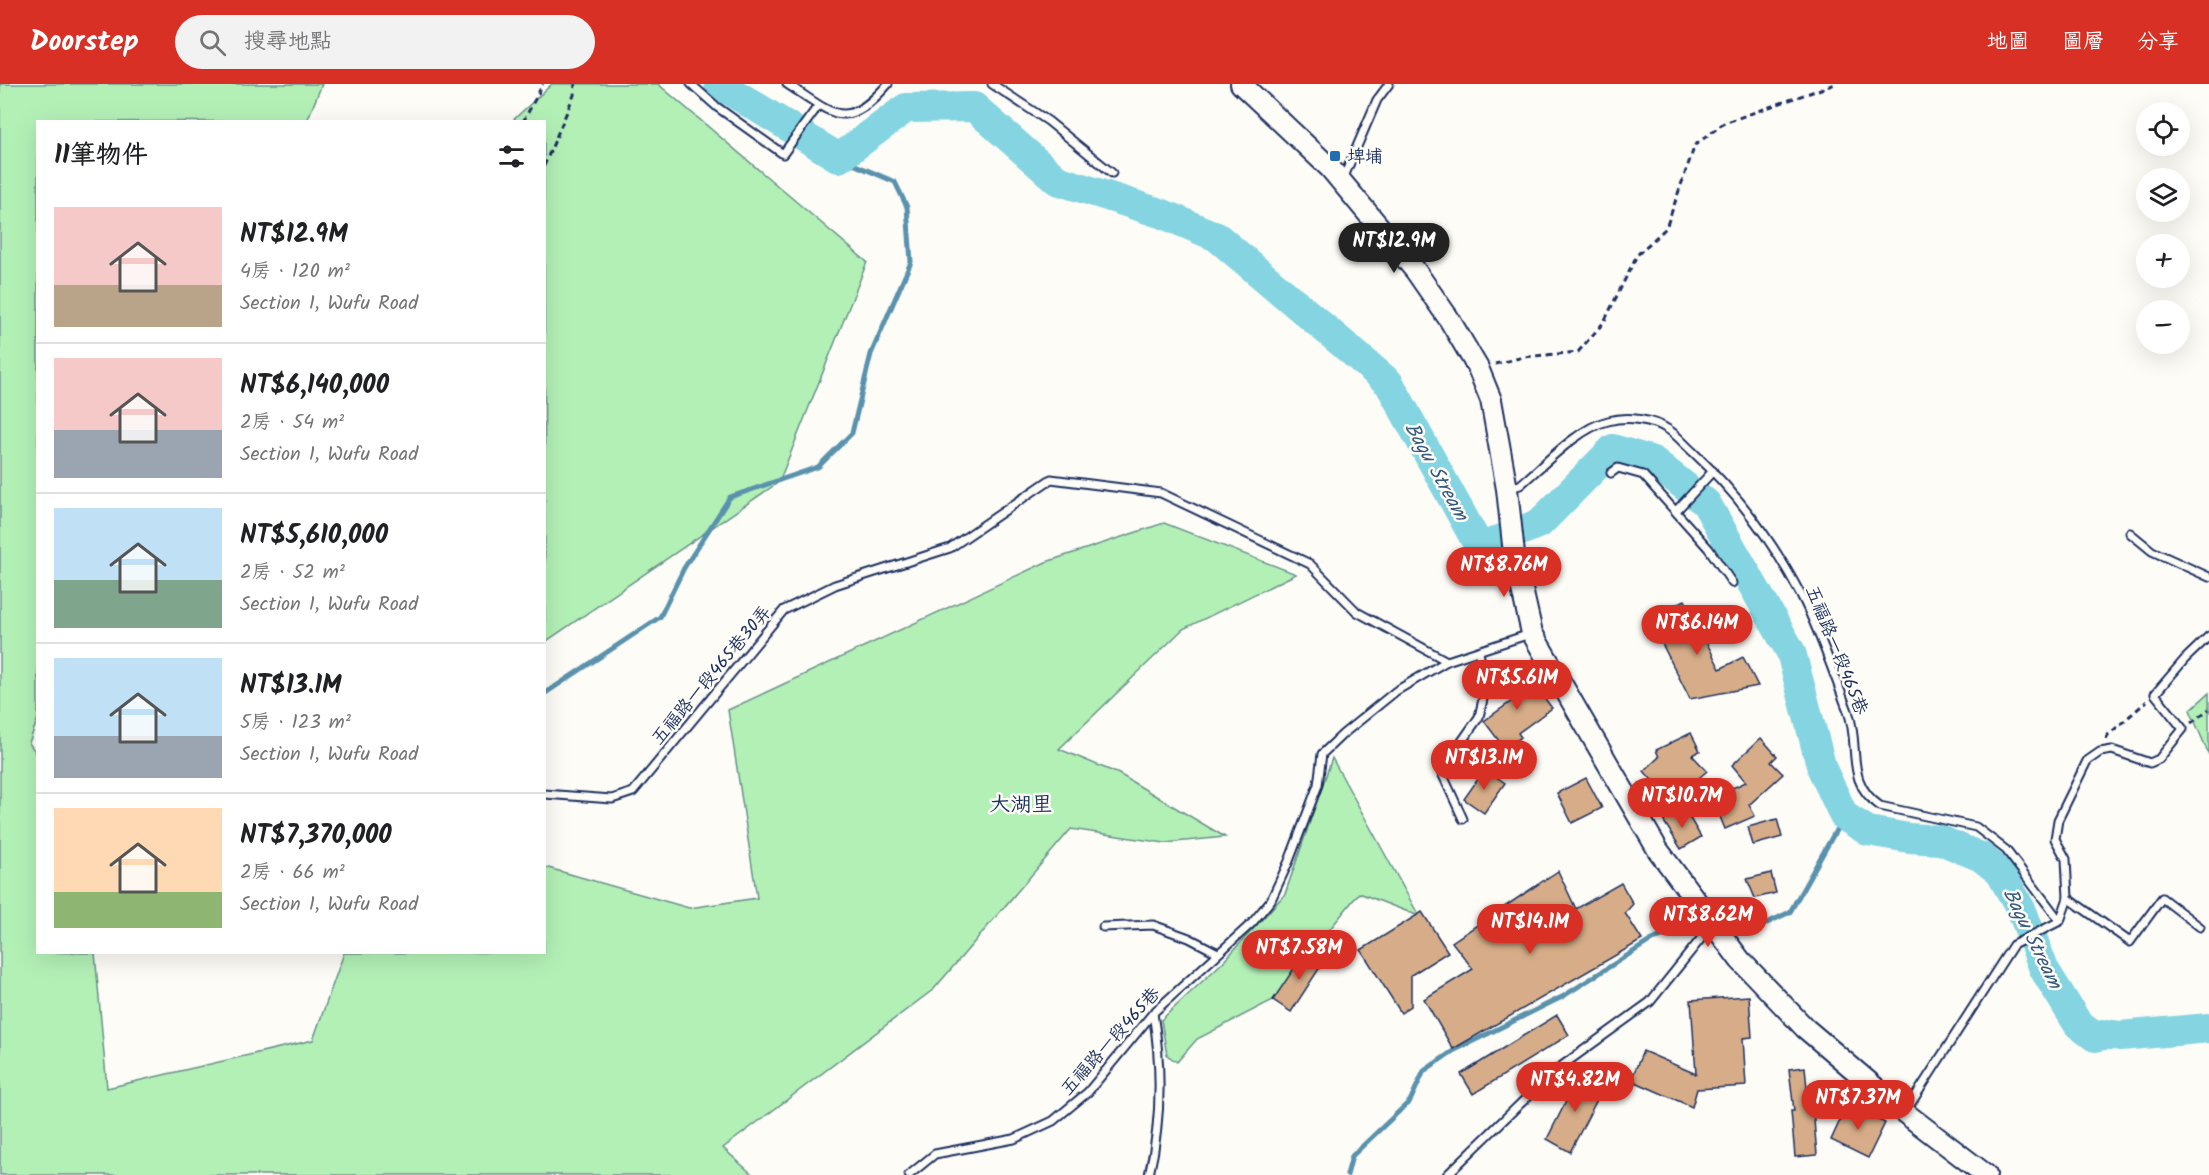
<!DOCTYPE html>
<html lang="zh-TW">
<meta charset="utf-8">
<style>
body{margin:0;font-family:Kalam,"LXGW WenKai TC",sans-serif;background:#f2f2f2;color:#202124;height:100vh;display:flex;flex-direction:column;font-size:22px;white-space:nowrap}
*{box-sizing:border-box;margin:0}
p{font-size:20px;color:#757577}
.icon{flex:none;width:33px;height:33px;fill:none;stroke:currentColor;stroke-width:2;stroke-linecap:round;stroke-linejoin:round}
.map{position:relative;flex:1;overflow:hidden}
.panel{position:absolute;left:36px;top:36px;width:510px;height:834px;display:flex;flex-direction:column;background:#fff;border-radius:0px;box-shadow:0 6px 24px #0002}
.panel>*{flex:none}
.fabs{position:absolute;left:2136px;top:18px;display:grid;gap:12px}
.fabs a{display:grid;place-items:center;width:54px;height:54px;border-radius:50%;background:#fff;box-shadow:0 6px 24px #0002;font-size:30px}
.price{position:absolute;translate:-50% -51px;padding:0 14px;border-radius:21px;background:#d93025;color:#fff;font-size:20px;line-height:39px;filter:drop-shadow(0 2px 3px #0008)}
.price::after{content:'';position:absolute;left:50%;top:36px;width:18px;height:14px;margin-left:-9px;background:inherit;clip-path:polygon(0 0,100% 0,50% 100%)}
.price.active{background:#222;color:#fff}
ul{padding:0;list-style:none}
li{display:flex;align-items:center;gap:18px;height:150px;padding:0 18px}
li+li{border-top:2px solid #e0e0e0}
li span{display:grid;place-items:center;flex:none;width:168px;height:120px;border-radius:0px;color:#555}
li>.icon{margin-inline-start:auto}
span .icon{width:72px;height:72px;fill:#fffc;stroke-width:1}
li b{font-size:26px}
h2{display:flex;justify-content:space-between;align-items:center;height:72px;padding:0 18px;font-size:26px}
header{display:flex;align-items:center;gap:36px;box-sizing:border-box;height:84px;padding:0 30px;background:#d93025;color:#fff}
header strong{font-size:28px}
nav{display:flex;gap:33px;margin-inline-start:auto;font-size:21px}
.search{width:420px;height:54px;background:#f2f2f2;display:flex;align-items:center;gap:15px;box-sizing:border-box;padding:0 21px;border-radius:33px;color:#757577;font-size:22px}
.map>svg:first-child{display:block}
.green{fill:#b3f0b6;stroke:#67908a;stroke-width:1.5}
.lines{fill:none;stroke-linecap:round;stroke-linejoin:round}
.stream{stroke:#5a92ad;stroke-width:5}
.river{stroke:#84d4e1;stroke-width:30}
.building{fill:#d6ad88;stroke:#1b2f5e;stroke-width:1.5}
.service-casing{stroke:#1b2f5e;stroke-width:11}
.secondary-casing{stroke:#1b2f5e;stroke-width:24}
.path{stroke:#1b2f5e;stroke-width:3;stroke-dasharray:6 4.5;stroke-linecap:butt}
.service{stroke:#fdfcf7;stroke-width:7}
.secondary{stroke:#fdfcf7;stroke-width:20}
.poi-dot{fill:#1f6fb2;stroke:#fdfcf7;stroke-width:2}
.labels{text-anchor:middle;stroke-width:5;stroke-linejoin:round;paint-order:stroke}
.poi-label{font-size:18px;fill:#1b2f5e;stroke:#fdfcf7;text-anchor:start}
.street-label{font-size:18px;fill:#1b2f5e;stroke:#fdfcf7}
.water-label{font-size:20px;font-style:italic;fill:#35587f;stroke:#fdfcf7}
.quarter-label{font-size:21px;fill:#1b2f5e;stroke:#fdfcf7}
</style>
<header>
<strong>Doorstep</strong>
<div class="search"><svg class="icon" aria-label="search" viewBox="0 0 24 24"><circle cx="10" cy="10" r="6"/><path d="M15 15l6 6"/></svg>搜尋地點</div>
<nav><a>地圖</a><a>圖層</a><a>分享</a></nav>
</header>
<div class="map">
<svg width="2209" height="1091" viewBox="0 0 2209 1091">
<rect width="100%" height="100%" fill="#fdfcf7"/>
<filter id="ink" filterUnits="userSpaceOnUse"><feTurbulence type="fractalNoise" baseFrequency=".0167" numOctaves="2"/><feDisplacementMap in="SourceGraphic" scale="12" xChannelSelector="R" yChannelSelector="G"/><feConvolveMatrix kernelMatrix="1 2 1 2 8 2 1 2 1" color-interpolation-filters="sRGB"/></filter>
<g filter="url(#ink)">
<!-- green -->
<g class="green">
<path d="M0,0H322L307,37L38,38V634L29,659L38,672V868L95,869L107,1004L313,956L344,869L544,868L545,783L689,824L757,814L728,626L1046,478L1164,439L1296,490L1183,545L1059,665L1119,690L1225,753L1165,759L1071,745L934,905L723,1064L753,1091H0Z"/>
<path d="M552,0H658L867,178L779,398L545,558L544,38L512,37Z"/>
<path d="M2209,609V671L2190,626Z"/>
<path d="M1332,674L1419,832L1359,809L1273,916L1197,955L1177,978L1167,971L1161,936L1223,878L1285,810Z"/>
</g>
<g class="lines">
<!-- stream -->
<g class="stream">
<path d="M544,610L660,533L684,484L730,413L818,383L852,349L871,270L911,178L907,123L895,98L839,74"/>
<path d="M1725,846L1748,848L1790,828L1844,732"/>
<path d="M1347,1091L1352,1072L1410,1017L1424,987L1453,967L1562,913L1650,857L1684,842L1694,843"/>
</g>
<!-- river -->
<path class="river" d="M719,0L839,74L906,24L974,23L1057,96L1163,130L1217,153L1389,299L1480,464L1540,439L1613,365L1653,377L1706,419L1791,568L1822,685L1844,732L1868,747L1909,754L1940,756L1981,773L2000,788L2022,827L2044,885L2078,940L2095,953L2107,950L2120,952L2209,944"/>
</g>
<!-- building -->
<g class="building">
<path d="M1685,516L1720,585L1743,573L1758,602L1690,615L1649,534Z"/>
<path d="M1521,585L1539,614L1543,612L1552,624L1518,649L1521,653L1505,665L1484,637L1516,614L1504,596Z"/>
<path d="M1691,649L1700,667L1692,671L1707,687L1671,718L1644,687L1659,673L1656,666Z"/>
<path d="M1761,654L1777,672L1771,678L1783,690L1749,721L1755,732L1725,745L1712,713L1746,698L1732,681Z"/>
<path d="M1485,685L1505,699L1484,729L1464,715Z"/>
<path d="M1586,694L1602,724L1572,739L1557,709Z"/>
<path d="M1685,726L1701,753L1681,765L1663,736Z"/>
<path d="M1777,735L1782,753L1753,761L1748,743Z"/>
<path d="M1558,787L1576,825L1621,799L1633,820L1625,829L1642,856L1453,965L1424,915L1473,885L1452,858Z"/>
<path d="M1771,789L1776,809L1755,814L1747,795Z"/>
<path d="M1422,828L1448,868L1411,891V922L1401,929L1361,866Z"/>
<path d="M1307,865L1324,877L1291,928L1273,916Z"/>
<path d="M1749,912L1752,953L1743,954L1746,1002L1697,1005L1692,1023L1631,996L1643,967L1696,990L1691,916Z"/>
<path d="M1557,931L1569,951L1473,1010L1461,990Z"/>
<path d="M1805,983L1809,1026L1813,1025L1817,1071L1795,1073L1791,1027H1794L1789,985Z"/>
<path d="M1580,990L1604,1002L1570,1068L1547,1055Z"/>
<path d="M1847,1021L1885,1039L1868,1074L1831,1056Z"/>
</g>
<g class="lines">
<defs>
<g id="service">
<path d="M691,0L717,23L783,70L818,22"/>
<path d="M787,0C834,30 845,49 888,0"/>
<path d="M992,0L1048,37L1112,89"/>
<path d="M1343,95L1377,16L1389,0"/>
<path d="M1611,389L1618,384L1643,391L1709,465L1732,499"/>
<path d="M1509,404L1520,401C1544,381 1578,344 1608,337C1627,332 1653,335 1669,346C1678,352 1685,361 1693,368C1737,409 1774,459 1802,513C1820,548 1834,591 1848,627C1861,664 1844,697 1880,722L1976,743L2006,766L2060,837"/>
<path d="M1676,427L1713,387"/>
<path d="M2130,449L2152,467L2209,493"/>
<path d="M544,710L612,715L633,708L784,526L835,501L950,464L1051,395L1161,409L1310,480L1357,528L1447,577"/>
<path d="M1463,735L1441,687L1479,633L1485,606L1479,567"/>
<path d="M2068,814L2130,858L2162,814L2200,843"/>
<path d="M1103,843L1153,841L1189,854L1218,869"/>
<path d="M1906,1027L2013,861L2060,837L2068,814L2066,775L2055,755L2058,736L2087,677L2100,668L2112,666L2150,679L2159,675L2183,645L2155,610L2185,575L2209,552"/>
<path d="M909,1091L935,1070L1014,1055L1053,1037L1088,1008L1153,929L1252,839L1271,816L1289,777L1318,701L1322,670L1343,650L1396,607L1447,577L1530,550"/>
<path d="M1149,1091C1162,1036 1162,984 1153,929"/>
<path d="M1447,1091L1552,989L1650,918L1712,841"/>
</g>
<path id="secondary" d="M1241,0L1330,84L1415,186L1449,235L1478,284L1491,316L1507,405L1514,470L1532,549L1658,766L1740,876L1805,944L1905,1029L1986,1091"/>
</defs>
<!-- service casing -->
<use href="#service" class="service-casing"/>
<!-- secondary casing -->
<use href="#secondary" class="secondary-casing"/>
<!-- path -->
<g class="path">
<path d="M523,38L543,0"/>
<path d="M544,82L574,11L575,0"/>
<path d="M1495,280L1524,273L1578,268L1604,238L1637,171L1666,144L1695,61L1724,39L1835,0"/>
<path d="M2191,639L2209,625"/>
<path d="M2106,655L2108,651L2147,617"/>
</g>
<!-- service -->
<use href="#service" class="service"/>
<!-- secondary -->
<use href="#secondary" class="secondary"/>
</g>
</g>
<!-- markers -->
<rect class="poi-dot" x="1329" y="66" width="12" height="12" rx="3"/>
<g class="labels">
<!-- poi labels -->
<g class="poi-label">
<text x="1347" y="78">埤埔</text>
</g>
<!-- street labels -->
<g class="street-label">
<text transform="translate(1837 566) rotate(68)" y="6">五福路一段465巷</text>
<text transform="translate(711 591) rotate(-50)" y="6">五福路一段465巷30弄</text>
<text transform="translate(1110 957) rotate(-48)" y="6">五福路一段465巷</text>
</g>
<!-- water labels -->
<g class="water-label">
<text transform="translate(1437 387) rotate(61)" y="7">Bagu Stream</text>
<text transform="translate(2033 854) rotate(64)" y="7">Bagu Stream</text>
</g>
<!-- quarter labels -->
<g class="quarter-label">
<text x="1021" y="727">大湖里</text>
</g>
</g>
</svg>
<div class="fabs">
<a><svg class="icon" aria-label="locate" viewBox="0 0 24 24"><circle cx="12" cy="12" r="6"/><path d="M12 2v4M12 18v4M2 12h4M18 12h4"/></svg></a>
<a><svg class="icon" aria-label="layers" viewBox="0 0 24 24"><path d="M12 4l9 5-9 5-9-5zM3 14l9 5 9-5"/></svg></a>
<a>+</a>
<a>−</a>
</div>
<b class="price active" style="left:1394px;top:190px">NT$12.9M</b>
<b class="price" style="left:1504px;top:514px">NT$8.76M</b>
<b class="price" style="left:1697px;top:572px">NT$6.14M</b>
<b class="price" style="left:1517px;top:627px">NT$5.61M</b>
<b class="price" style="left:1484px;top:707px">NT$13.1M</b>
<b class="price" style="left:1682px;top:745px">NT$10.7M</b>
<b class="price" style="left:1708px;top:864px">NT$8.62M</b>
<b class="price" style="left:1530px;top:871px">NT$14.1M</b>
<b class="price" style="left:1299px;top:897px">NT$7.58M</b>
<b class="price" style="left:1575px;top:1029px">NT$4.82M</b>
<b class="price" style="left:1858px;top:1047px">NT$7.37M</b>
<section class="panel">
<h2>11筆物件<svg class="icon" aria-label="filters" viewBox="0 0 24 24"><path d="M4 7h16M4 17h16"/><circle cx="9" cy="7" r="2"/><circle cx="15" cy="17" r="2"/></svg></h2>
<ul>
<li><span style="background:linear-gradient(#f6c9c9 65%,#b9a48a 0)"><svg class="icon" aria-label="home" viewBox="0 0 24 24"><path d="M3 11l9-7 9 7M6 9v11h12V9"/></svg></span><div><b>NT$12.9M</b><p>4房 · 120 m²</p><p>Section 1, Wufu Road</p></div></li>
<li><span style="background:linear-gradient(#f6c9c9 60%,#9aa5b1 0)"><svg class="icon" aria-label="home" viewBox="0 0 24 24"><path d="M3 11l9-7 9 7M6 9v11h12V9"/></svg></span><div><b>NT$6,140,000</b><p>2房 · 54 m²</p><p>Section 1, Wufu Road</p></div></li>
<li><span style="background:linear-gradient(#bfe0f5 60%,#7fa58c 0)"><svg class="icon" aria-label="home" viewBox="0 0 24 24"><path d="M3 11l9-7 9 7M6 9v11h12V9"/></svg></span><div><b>NT$5,610,000</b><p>2房 · 52 m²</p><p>Section 1, Wufu Road</p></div></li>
<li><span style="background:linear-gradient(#bfe0f5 65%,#9aa5b1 0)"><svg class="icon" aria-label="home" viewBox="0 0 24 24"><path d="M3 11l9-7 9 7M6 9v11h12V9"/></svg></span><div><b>NT$13.1M</b><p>5房 · 123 m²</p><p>Section 1, Wufu Road</p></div></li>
<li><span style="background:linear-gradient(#ffd9b3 70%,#8fb573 0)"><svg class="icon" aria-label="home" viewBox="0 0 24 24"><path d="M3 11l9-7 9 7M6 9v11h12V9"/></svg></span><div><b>NT$7,370,000</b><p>2房 · 66 m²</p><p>Section 1, Wufu Road</p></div></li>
</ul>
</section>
</div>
